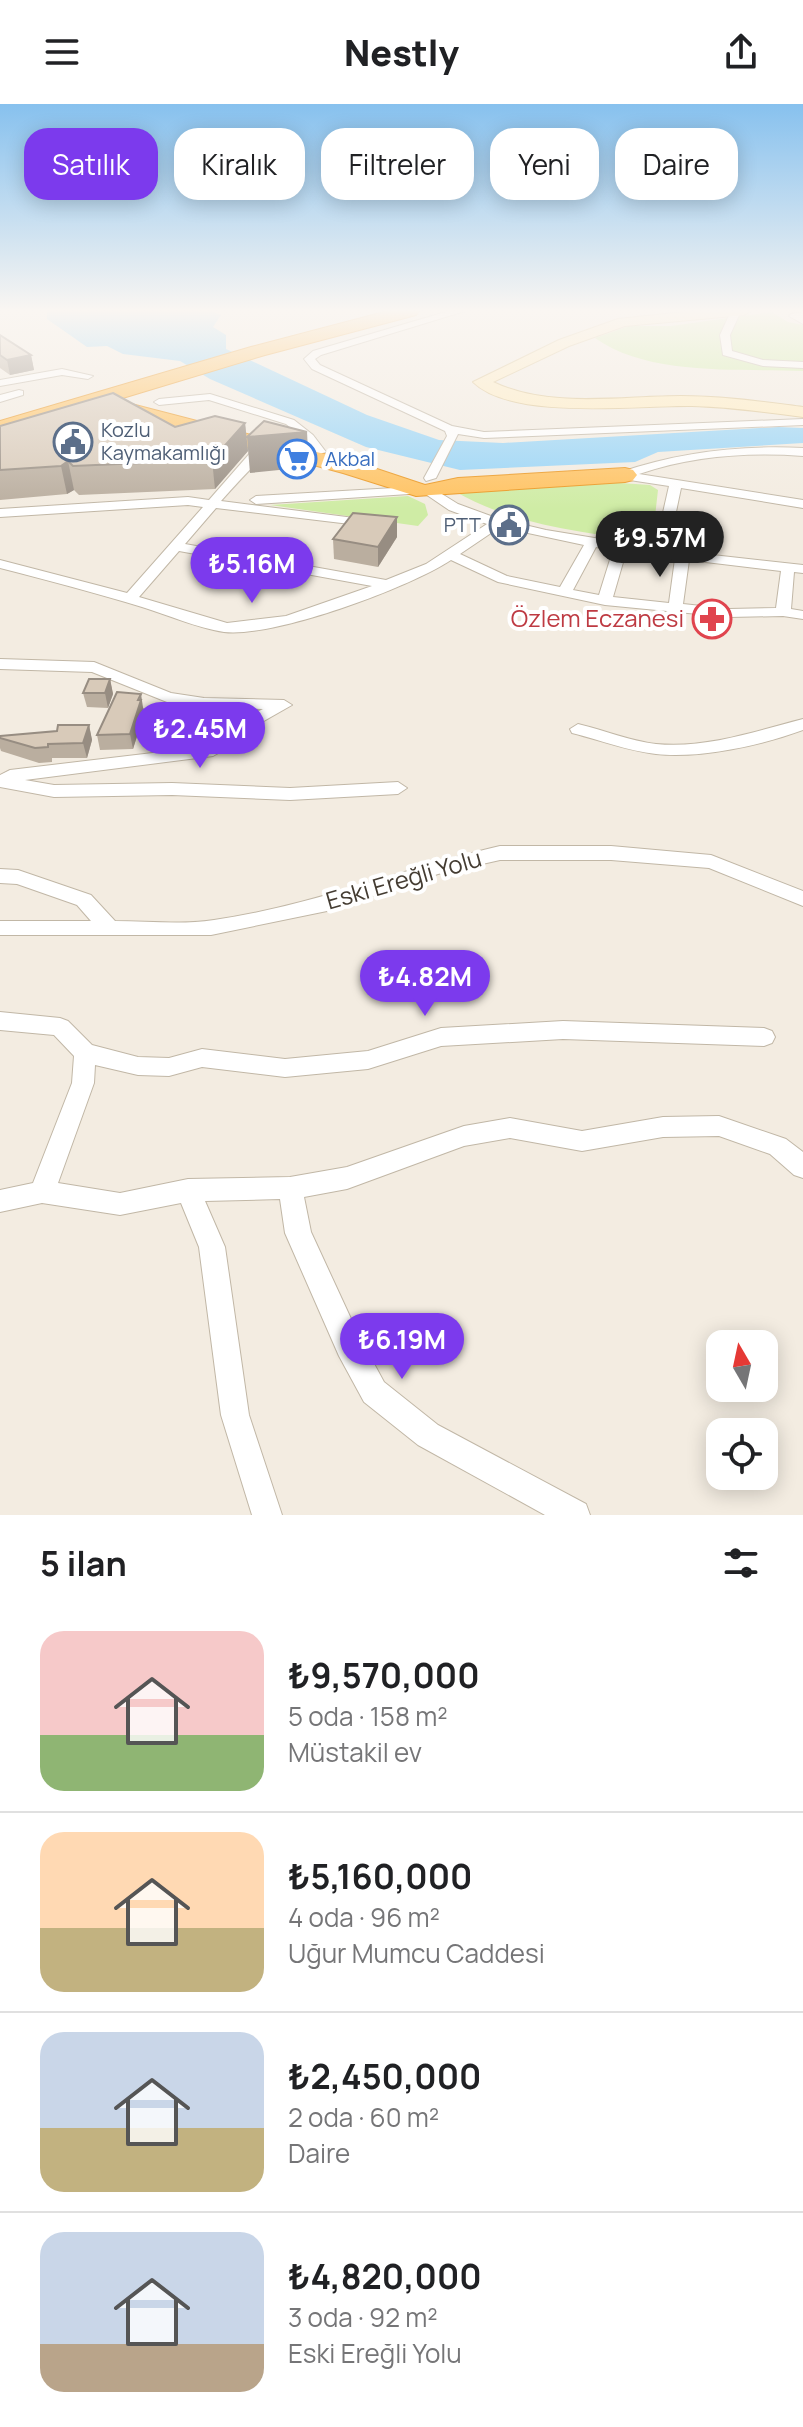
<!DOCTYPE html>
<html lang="tr">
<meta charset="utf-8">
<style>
body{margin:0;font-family:Manrope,sans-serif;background:#f2f2f2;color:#202124;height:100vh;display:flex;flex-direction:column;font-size:30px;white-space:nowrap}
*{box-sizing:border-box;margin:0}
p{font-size:26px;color:#757577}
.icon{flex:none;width:44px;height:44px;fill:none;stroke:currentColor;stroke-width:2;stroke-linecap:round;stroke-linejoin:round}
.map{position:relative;height:1411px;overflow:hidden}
.details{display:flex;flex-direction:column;background:#fff;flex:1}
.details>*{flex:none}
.banner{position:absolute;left:24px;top:24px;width:756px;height:72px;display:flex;gap:16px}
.needle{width:52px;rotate:351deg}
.tools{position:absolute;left:706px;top:1226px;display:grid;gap:16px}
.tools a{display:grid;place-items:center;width:72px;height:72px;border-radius:16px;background:#fff;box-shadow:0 4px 20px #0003;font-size:40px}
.price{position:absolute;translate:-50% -68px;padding:0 18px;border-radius:28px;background:#7c3aed;color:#fff;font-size:26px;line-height:52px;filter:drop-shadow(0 2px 4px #0008)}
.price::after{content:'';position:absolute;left:50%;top:48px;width:24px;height:18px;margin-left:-12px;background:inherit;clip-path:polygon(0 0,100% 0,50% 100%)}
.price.on{background:#222;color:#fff}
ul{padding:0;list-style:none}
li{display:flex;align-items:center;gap:24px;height:200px;padding:0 40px}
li+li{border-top:2px solid #e0e0e0}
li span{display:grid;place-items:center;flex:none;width:224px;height:160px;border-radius:24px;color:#555}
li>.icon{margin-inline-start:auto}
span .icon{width:96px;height:96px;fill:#fffc;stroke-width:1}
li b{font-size:34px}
h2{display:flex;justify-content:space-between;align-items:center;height:96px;padding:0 40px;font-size:34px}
.chip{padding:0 28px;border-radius:24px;background:#fff;box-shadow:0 4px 20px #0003;font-size:28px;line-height:72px}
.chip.on{background:#7c3aed;color:#fff}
header{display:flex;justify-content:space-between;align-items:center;height:104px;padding:0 40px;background:#fff;font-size:36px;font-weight:800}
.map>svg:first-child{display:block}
.green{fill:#cfeca5}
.water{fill:#96d4f7}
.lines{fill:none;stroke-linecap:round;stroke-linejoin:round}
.street-casing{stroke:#c1b7a6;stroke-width:2}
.secondary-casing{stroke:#dac28e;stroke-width:2}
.highway-casing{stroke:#eb9822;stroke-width:2}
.street{fill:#fff;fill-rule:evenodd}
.secondary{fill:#ffecbf;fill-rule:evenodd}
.highway{fill:#ffc260;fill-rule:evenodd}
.wall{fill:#baae9f}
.shaded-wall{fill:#978d82}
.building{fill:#d8cab9;stroke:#978d82;stroke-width:2}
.labels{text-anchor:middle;stroke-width:8;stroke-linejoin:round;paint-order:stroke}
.far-service-label{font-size:20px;fill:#4e5e75;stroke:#fff;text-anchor:start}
.far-shop-label{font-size:20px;fill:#366cbe;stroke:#fff;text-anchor:start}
.health-label{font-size:24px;fill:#be3a42;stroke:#fff;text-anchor:end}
.street-label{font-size:24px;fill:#443c32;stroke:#fff}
</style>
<header><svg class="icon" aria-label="menu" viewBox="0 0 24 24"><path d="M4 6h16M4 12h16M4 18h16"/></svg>Nestly<svg class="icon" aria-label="share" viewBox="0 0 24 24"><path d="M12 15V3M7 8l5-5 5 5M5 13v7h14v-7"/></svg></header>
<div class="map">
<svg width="803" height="1411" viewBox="0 0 803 1411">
<rect width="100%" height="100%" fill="#f3ece1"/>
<!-- green -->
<g class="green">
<path d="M772,208L788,218L803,221V267C738,264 650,273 595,234L629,222H671Z"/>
<path d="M606,378L650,381L658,386L652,439C586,428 515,422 456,388Z"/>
<path d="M408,392L425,400L428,411L418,422L270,401Z"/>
</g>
<!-- water -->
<path class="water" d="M47,207H212L221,211L213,223L226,231V245L367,311L439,336L503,339L778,323L803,324V339L658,348L635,358L460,366L366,343L210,275L180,257L123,250L107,242L87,243L47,215Z"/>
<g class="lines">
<defs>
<g id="street">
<path d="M449,207H465L321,251L315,255L320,261L452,322L484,328L803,315V321L484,334L458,330L436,374L426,377L424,374L447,332L445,327L312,265L304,255L313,247Z"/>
<path d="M731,207L740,209L730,231L732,247L763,256L803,258V264L763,262L723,251L720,231Z"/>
<path d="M803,208V220L789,212L791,210Z"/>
<path d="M62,265L93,272L88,275L62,271L0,282V276Z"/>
<path d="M19,286L23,287V291L0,298V291Z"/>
<path d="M210,290L294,316L313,331L326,348L316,351L305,335L286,320L209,296L159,301L154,298L159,295Z"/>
<path d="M267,340L273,344C254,360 238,378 221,397L370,416L377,420L375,423L216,404L185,440L386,476L426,460L487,420L449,406L424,389L256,400L250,396L256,392L429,382L458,400L499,415L546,426L655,444L669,382L623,375L619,371L621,368C680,348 740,341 803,344V352C748,348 692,352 639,370L803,396V404L681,384L668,446L803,461V469L794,468L791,505L803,507V515L783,512L729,513L605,501L498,478L451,456C409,484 273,534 224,528C197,524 168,511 142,503C96,489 47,476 0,464V456L127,489L203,403L188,401L0,413V405L188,393L209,396L251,348ZM500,423L584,441L560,483L507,472L460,450ZM596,443L613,446L599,491L573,486ZM179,447L372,482L286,512L227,519L139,493ZM626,448L675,455L669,499L613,493ZM689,456L781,467L776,504L729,505L683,500Z"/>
<path d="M0,555L94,558L171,589L204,594L284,596L292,601L239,631L229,643L213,652L25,676L54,681L172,679L290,684L398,678L407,684L398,690L290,696L172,691L54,693L0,683V671L10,666L203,643L217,635L227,623L263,605L204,604L167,598L92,568L0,565Z"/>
<path d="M803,615V626C763,641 699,655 656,650C628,647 600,636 572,629L570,625L578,620C604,626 630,637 656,640C706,645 756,627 803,615Z"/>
<path d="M500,742H611L711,751L803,787V802L709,764L611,756H500L438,770L327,807L211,831H0V817H91L77,801L17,780L0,779V765L18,766L91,791L115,817C147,817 182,821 214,816C312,802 404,764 500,742Z"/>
<path d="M0,908L60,914L68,917L92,941L138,953L169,954L202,945L285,955L368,947L441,924L563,917L764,924L772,927L775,933L772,939L764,942L563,935L441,942L368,965L285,973L202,963L169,972L138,971L95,961L94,979L58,1079L120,1089L188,1075L290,1073L347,1063L464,1022L510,1014L582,1027L663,1013L719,1012L786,1035L803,1048V1074L794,1071L770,1050L719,1032L663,1033L582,1047L510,1034L464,1042L347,1085L304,1093L311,1128L359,1232L384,1278L438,1321L586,1400L590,1411H545L418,1341L364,1298L339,1252L285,1129L280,1095L205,1097L225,1143L249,1311L282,1411H252L221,1311L199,1143L181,1099L120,1111L42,1099L0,1108V1086L33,1079L72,979L74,952L54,931L0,926Z"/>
</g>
<path id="secondary" d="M694,207H751L744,211L625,222L569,242L493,278C550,305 620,292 681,292C722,292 763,298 803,303V313C766,308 729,303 692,302C638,301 513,317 473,278L559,236L618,215Z"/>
<path id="highway" d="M388,207H419L416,211L265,251L116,296L359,359L425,381L458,374L625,364L633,366L637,371L633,376L625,378L416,392L343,369L105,305L102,300L0,330V317L251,243Z"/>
</defs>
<!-- street casing -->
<use href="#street" class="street-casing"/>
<!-- secondary casing -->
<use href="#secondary" class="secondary-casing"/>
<!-- highway casing -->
<use href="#highway" class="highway-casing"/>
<!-- street -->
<use href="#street" class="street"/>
<!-- secondary -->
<use href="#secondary" class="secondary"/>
<!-- highway -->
<use href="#highway" class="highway"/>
</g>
<!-- wall -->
<g class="wall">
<path d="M0,231L31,251L34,266L10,271L0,264Z"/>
<path d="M245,319L248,347L215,385L79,391L74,386L67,390L0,396V322L175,323Z"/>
<path d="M397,433L378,463L334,455L333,435Z"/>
<path d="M110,575L113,590L108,604L87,603L83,589Z"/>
<path d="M144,604V610L133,645L100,646L97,631Z"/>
<path d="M89,621L92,636L87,654H52V658L39,659L1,647L0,644V632L57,627Z"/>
</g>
<!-- shaded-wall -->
<g class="shaded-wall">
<path d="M31,251L34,266L10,271L7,256Z"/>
<path d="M245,319L248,347L215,385L212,356Z"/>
<path d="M307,328L309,363L250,369L247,333Z"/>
<path d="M68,357L74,386L67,390L61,362Z"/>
<path d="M397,413V433L378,463V443Z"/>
<path d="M110,575L113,590L108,604L105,589Z"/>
<path d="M141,590L144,610L133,645L130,630Z"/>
<path d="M89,621L92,636L87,654L83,639Z"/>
</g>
<!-- building -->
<g class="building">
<path d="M0,231L31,251L7,256L0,251Z"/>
<path d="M113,289L175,323L215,312L245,319L212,356L73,362L68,357L61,362L0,366V322Z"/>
<path d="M264,317L307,328L247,333Z"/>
<path d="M353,409L397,413L378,443L333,435Z"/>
<path d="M89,575H110L105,589H83Z"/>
<path d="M117,588L141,590L138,596H141L130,630L97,631Z"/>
<path d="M58,621H89L83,639L48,640V643L35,644L0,634V632L57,627Z"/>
</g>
<!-- sky -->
<linearGradient id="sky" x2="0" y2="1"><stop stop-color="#87c1ee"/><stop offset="0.51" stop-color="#faf6f2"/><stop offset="1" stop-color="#faf6f2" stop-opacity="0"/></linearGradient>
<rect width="803" height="405" fill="url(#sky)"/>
<!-- icons -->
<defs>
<symbol id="civic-ring" viewBox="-11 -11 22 22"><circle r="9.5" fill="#fff" stroke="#5c6f8a" stroke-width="1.5"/><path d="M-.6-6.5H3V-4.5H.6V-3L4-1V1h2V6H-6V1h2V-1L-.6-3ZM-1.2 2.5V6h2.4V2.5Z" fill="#5c6f8a"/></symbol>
<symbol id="supermarket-ring" viewBox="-11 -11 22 22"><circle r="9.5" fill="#fff" stroke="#3f7fe0" stroke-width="1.5"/><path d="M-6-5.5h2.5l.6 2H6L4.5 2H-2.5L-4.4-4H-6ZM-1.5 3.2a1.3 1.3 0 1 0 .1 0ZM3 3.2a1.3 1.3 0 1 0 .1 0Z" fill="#3f7fe0"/></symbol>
<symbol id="pharmacy-ring" viewBox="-11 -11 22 22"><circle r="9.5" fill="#fff" stroke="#e0444e" stroke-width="1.5"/><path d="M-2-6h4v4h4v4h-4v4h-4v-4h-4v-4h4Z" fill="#e0444e"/></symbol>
</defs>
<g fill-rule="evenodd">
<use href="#civic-ring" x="51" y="316" width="44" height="44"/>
<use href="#supermarket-ring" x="275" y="333" width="44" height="44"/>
<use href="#civic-ring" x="487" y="399" width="44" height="44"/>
<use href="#pharmacy-ring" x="690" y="493" width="44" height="44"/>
</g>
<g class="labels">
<!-- far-service labels -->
<g class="far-service-label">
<text x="101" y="333">Kozlu<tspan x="101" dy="23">Kaymakamlığı</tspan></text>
<text x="481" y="428" text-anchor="end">PTT</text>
</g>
<!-- far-shop labels -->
<g class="far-shop-label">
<text x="325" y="362">Akbal</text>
</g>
<!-- health labels -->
<g class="health-label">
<text x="684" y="523">Özlem Eczanesi</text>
</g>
<!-- street labels -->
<g class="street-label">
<text transform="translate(404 776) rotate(-16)" y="8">Eski Ereğli Yolu</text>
</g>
</g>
</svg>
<div class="tools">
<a><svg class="needle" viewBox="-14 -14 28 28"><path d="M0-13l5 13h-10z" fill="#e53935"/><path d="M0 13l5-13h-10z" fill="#757577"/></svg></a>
<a><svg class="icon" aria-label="locate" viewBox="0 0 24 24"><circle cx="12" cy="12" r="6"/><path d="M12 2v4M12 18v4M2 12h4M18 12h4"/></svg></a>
</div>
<b class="price on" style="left:660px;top:475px">₺9.57M</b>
<b class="price" style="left:252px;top:501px">₺5.16M</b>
<b class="price" style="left:200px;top:666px">₺2.45M</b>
<b class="price" style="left:425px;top:914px">₺4.82M</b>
<b class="price" style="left:402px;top:1277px">₺6.19M</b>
<div class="banner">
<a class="chip on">Satılık</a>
<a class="chip">Kiralık</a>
<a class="chip">Filtreler</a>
<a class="chip">Yeni</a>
<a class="chip">Daire</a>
</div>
</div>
<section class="details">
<h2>5 ilan<svg class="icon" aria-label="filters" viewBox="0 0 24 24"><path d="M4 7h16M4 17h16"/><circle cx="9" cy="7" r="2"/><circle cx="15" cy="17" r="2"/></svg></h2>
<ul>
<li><span style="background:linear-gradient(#f6c9c9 65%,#8fb573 0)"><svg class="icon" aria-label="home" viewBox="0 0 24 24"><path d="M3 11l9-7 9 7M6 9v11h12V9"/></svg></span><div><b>₺9,570,000</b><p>5 oda · 158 m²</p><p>Müstakil ev</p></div></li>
<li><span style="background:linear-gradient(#ffd9b3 60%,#c2b280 0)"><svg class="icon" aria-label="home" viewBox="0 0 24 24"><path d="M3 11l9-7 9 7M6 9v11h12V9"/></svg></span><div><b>₺5,160,000</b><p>4 oda · 96 m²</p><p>Uğur Mumcu Caddesi</p></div></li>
<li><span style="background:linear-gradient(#c9d6e8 60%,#c2b280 0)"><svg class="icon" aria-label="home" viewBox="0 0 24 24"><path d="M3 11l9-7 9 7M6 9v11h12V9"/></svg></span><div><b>₺2,450,000</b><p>2 oda · 60 m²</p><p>Daire</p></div></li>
<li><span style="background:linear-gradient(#c9d6e8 70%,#b9a48a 0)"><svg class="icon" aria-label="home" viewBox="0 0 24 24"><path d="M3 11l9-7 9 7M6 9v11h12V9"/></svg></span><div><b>₺4,820,000</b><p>3 oda · 92 m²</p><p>Eski Ereğli Yolu</p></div></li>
</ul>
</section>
